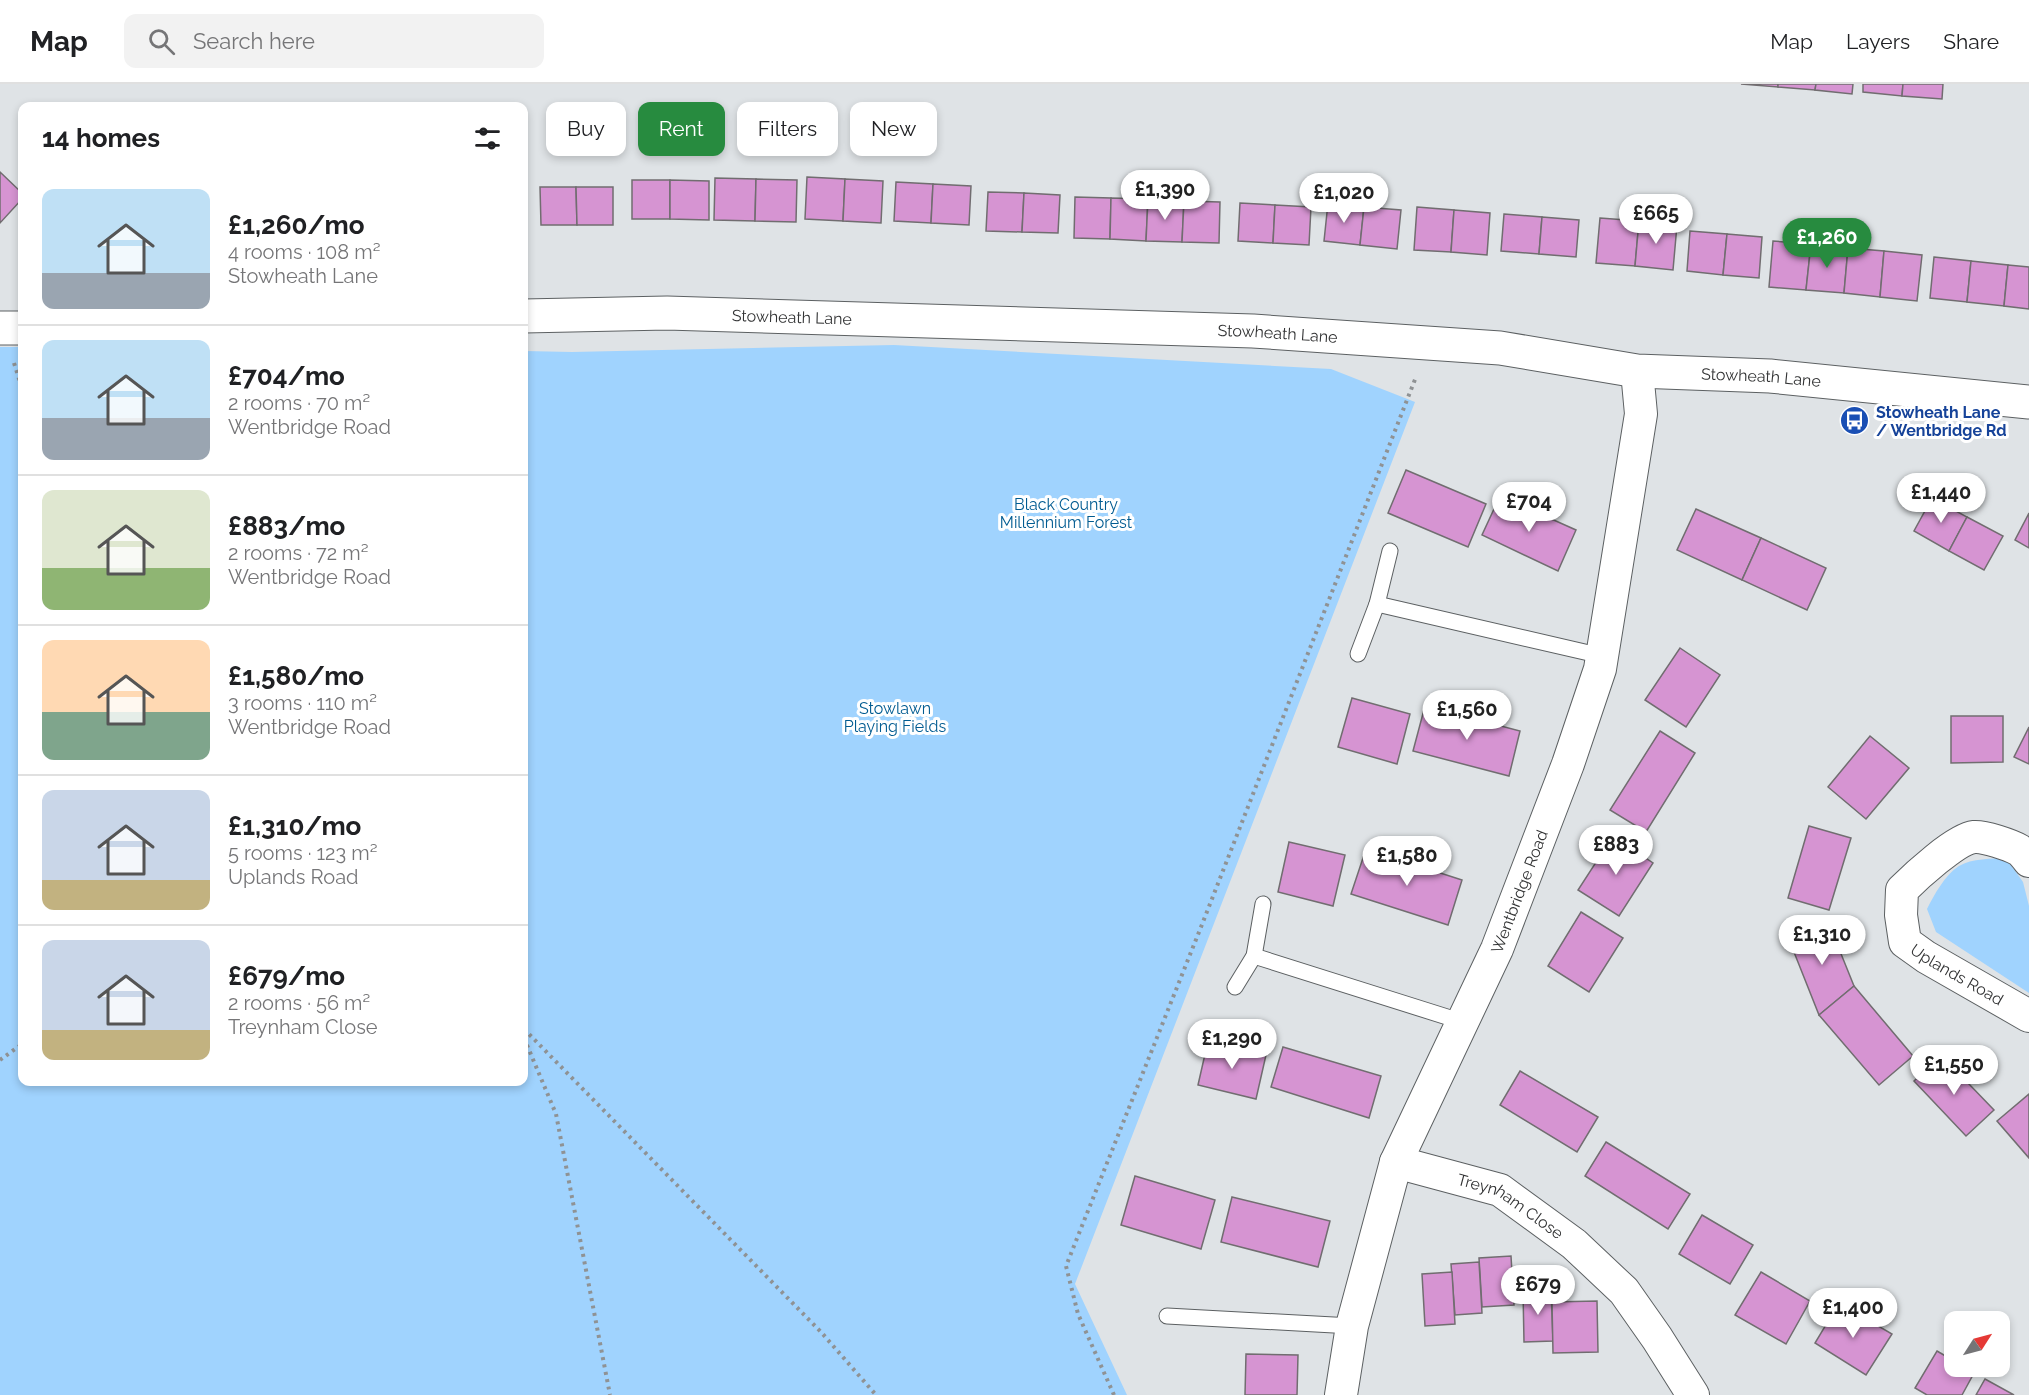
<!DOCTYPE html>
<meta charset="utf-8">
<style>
body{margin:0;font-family:Raleway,sans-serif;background:#f2f2f2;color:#202124;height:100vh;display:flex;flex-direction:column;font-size:22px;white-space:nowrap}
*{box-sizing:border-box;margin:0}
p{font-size:20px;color:#757577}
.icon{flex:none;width:33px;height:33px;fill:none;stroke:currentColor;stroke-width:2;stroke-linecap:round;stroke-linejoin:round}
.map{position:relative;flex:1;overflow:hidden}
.details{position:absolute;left:18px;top:18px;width:510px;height:984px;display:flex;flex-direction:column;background:#fff;border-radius:12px;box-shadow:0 3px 9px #0003}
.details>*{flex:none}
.top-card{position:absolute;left:546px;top:18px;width:570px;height:54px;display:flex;gap:12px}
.needle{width:39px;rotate:54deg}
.controls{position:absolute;left:1944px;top:1227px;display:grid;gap:12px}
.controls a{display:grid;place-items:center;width:66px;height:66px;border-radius:12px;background:#fff;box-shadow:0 3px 9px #0003;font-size:30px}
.price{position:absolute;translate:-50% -51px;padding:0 14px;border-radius:21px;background:#fff;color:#222;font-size:20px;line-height:39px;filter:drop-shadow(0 2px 3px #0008)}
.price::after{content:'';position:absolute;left:50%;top:36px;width:18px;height:14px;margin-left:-9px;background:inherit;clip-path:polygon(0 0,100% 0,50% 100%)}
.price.on{background:#278b3f;color:#fff}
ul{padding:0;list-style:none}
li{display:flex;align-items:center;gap:18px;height:150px;padding:0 24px}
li+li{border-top:2px solid #e0e0e0}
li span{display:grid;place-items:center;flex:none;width:168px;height:120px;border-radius:12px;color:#555}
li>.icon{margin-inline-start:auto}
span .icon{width:72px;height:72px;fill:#fffc;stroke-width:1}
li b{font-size:26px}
h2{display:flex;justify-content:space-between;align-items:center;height:72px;padding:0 24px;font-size:26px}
.pill{padding:0 21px;border-radius:12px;background:#fff;box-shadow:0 3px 9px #0003;font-size:21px;line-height:54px}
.pill.on{background:#278b3f;color:#fff}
header{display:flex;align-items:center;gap:36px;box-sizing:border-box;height:84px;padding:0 30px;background:#fff;border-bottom:2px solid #e0e0e0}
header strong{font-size:28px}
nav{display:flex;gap:33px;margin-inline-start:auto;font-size:21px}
.search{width:420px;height:54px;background:#f2f2f2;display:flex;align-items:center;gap:15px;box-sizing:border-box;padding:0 21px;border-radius:12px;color:#757577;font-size:22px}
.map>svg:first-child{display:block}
.green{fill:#a0d3fe}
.building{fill:#d694d2;stroke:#716d70;stroke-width:1.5}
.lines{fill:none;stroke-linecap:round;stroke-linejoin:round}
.service-casing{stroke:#5c6062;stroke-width:17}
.minor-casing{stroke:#5c6062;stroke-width:34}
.tertiary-casing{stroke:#5c6062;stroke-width:35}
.path{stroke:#8f9294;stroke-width:4;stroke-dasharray:3 4.5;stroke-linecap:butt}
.service{stroke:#fff;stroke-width:15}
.minor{stroke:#fff;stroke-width:32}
.tertiary{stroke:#fff;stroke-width:33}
.labels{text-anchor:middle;stroke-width:6;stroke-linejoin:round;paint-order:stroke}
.street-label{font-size:16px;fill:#323334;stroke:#fff}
.transit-label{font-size:16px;font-weight:bold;fill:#164399;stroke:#fff;text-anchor:start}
.park-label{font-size:16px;fill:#005b91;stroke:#fff}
</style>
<header>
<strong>Map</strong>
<div class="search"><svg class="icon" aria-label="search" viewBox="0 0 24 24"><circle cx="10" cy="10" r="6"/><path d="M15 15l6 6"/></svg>Search here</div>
<nav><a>Map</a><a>Layers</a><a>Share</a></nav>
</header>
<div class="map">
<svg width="2029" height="1311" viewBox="0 0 2029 1311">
<rect width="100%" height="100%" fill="#dfe3e6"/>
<!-- green -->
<g class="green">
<path d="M894,261L1331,285L1415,318L1075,1200L1127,1311H0V263H22V998H524V267L572,268Z"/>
<path d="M2006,774L2023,798L2029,822V909L1936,848L1927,825C1934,811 1945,791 1959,782C1972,774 1992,775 2006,774Z"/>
</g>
<!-- building -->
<g class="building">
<path d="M1741,0H1778V3Z"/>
<path d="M1778,0H1816L1815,6L1778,3Z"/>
<path d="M1816,0H1853L1852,10L1815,6Z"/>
<path d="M1863,0H1903L1902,12L1863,8Z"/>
<path d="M1903,0H1943L1942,15L1902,12Z"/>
<path d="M0,88L22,109V115L0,139Z"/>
<path d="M807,93L845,95L843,137L805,135Z"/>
<path d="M715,94L756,95L755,137L714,136Z"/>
<path d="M756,95L797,96L796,138L755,137Z"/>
<path d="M845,95L883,97L881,139L843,137Z"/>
<rect x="632" y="96" width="38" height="39"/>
<path d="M670,96L709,97V136L670,135Z"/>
<path d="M896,98L933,100L931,139L894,137Z"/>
<path d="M933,100L971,102L969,141L931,139Z"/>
<rect x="524" y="103" width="2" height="43"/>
<path d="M540,103H576L577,141H541Z"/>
<path d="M576,103H613V141H577Z"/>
<path d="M988,108L1024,109L1022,148L986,147Z"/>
<path d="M1024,109L1060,111L1058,149L1022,148Z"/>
<path d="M1075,113L1111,114L1110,155L1074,154Z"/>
<path d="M1111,114L1148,115L1146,157L1110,155Z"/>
<path d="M1148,115L1184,117L1182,158L1146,157Z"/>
<path d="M1184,117L1220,118L1219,159L1182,158Z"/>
<path d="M1240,119L1275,121L1273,159L1238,157Z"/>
<path d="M1328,119L1364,123L1360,161L1324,157Z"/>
<path d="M1275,121L1311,123L1309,161L1273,159Z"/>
<path d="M1364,123L1401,126L1397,165L1360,161Z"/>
<path d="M1417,123L1454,126L1451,168L1414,166Z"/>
<path d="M1454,126L1490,129L1487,171L1451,168Z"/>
<path d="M1504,130L1542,133L1539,170L1501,167Z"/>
<path d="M1542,133L1579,136L1576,173L1539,170Z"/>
<path d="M1600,134L1639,137L1635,182L1596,179Z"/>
<path d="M1639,137L1677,141L1673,186L1635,182Z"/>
<path d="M1690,147L1727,150L1723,191L1687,187Z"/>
<path d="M1727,150L1762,153L1759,194L1723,191Z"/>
<path d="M1773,157L1811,160L1806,206L1769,203Z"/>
<path d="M1811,160L1848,164L1844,209L1806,206Z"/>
<path d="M1848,164L1884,167L1880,213L1844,209Z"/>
<path d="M1884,167L1922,171L1917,217L1880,213Z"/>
<path d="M1934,173L1971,177L1967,218L1930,214Z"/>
<path d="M1971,177L2008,181L2004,222L1967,218Z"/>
<path d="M2008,181L2029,183V225L2004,222Z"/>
<path d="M1406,386L1486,420L1468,463L1388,429Z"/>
<path d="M1500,412L1576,446L1558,487L1482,451Z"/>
<path d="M1932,414L1967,433L1949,467L1914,447Z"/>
<path d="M1696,425L1761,454L1742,496L1677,466Z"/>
<path d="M2029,429V464L2015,456Z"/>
<path d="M1967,433L2003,452L1984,486L1949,467Z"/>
<path d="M1761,454L1826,484L1807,526L1742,496Z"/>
<path d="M1680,564L1720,591L1686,643L1645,616Z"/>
<path d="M1352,614L1410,630L1397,680L1338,663Z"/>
<path d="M1425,622L1520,647L1509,692L1413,667Z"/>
<path d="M1951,632H2003V678L1951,679Z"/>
<path d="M2029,643V680L2014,673Z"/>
<path d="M1660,647L1695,669L1646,748L1610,726Z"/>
<path d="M1870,652L1909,684L1866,735L1828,703Z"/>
<path d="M1809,742L1851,754L1829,826L1788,814Z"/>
<path d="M1613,752L1653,779L1619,832L1578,806Z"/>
<path d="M1289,758L1345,771L1333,822L1278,808Z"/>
<path d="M1366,765L1462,796L1448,841L1351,810Z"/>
<path d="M1581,828L1623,854L1589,908L1548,882Z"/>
<path d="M1829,840L1854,902L1819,931L1788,853Z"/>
<path d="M1854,902L1913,972L1879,1001L1819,931Z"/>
<path d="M1208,957L1266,971L1256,1015L1198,1001Z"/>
<path d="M1283,963L1381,992L1369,1034L1271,1003Z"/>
<path d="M1941,971L1994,1026L1966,1052L1914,997Z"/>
<path d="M1520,987L1598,1033L1577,1068L1500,1021Z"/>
<path d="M2029,1010V1074L1997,1037Z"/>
<path d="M1606,1058L1690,1110L1668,1145L1585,1092Z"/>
<path d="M1135,1092L1215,1116L1201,1165L1121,1141Z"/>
<path d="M1232,1113L1330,1137L1318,1183L1221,1158Z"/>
<path d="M1702,1131L1753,1161L1730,1200L1679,1170Z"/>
<path d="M1511,1172L1514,1221L1482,1223L1479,1174Z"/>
<path d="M1479,1178L1482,1229L1455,1231L1451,1180Z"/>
<path d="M1452,1188L1455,1240L1425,1242L1422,1190Z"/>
<path d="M1761,1188L1810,1217L1786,1260L1735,1231Z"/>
<path d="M1523,1207H1551L1553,1257L1524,1258Z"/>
<path d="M1597,1217L1598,1268L1553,1269L1552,1218Z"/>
<path d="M1839,1219L1892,1250L1866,1291L1815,1259Z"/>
<path d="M1937,1267L1954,1277V1282H1963L1974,1289L1962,1311H1927L1915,1304Z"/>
<path d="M1246,1270L1298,1271L1297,1311H1245Z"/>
<path d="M1985,1295L2014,1311H1976Z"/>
</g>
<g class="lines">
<defs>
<g id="service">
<path d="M1377,520L1602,572"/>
<path d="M1358,570L1377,520L1390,467"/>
<path d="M1254,872L1463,938"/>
<path d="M1235,903L1254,872L1263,820"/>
<path d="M1167,1232L1352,1242"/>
</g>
<g id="minor">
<path id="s1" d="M2029,777C2026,773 2023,769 2019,766C2010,761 1984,752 1974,753C1956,755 1915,793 1902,806L1901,831L1905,858L1926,873L2029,932"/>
<path id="s2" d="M1396,1078L1500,1106L1574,1160L1624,1207L1657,1254L1693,1311"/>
<path id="s3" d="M1341,1311L1352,1242L1396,1078L1497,865L1568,680L1600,585L1641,330L1637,287"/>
</g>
<g id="tertiary">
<path id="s4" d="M524,232L667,229L1253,247L1500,264L1637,287L1770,292L2029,318"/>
<path d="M0,244H22"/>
</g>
</defs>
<!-- service casing -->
<use href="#service" class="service-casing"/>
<!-- minor casing -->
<use href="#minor" class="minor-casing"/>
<!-- tertiary casing -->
<use href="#tertiary" class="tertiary-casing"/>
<!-- path -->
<g class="path">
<path d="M14,279L22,304"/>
<path d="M524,945L821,1248L876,1311"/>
<path d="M524,954L556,1030L610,1311"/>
<path d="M0,976L22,960"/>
<path d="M1114,1311L1078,1230L1066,1182L1201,843L1416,293"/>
</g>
<!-- service -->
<use href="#service" class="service"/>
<!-- minor -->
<use href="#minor" class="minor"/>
<!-- tertiary -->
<use href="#tertiary" class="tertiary"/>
</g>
<!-- icons -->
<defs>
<symbol id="bus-disc" viewBox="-11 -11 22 22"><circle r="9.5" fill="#1a4fb4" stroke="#fff"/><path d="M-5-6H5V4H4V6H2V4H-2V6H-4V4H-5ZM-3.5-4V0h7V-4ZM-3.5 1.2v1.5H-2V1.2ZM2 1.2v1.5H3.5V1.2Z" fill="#fff"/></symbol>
</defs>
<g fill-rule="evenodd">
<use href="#bus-disc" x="1838" y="320" width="33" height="33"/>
</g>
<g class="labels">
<!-- street labels -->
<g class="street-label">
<text dy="6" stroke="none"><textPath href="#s4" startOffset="268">Stowheath Lane</textPath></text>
<text dy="6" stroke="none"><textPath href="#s4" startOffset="754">Stowheath Lane</textPath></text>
<text dy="6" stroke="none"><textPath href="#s4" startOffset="1240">Stowheath Lane</textPath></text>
<text dy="6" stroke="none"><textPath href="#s3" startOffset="537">Wentbridge Road</textPath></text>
<text dy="6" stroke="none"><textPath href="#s1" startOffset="266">Uplands Road</textPath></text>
<text dy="6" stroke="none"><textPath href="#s2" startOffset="124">Treynham Close</textPath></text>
</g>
<!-- transit labels -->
<g class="transit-label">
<text x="1876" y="334">Stowheath Lane<tspan x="1876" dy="18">/ Wentbridge Rd</tspan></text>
</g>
<!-- park labels -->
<g class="park-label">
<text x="1066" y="426">Black Country<tspan x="1066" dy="18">Millennium Forest</tspan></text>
<text x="895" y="630">Stowlawn<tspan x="895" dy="18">Playing Fields</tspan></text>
</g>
</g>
</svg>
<div class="controls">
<a><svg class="needle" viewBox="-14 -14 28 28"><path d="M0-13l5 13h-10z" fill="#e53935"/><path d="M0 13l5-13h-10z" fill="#757577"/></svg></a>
</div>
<b class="price" style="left:1165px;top:137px">£1,390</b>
<b class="price" style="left:1344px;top:140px">£1,020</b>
<b class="price" style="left:1656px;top:161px">£665</b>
<b class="price on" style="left:1827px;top:185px">£1,260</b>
<b class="price" style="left:1941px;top:440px">£1,440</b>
<b class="price" style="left:1529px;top:449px">£704</b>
<b class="price" style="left:1467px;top:657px">£1,560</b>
<b class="price" style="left:1616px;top:792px">£883</b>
<b class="price" style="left:1407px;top:803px">£1,580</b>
<b class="price" style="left:1822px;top:882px">£1,310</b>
<b class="price" style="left:1232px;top:986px">£1,290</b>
<b class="price" style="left:1954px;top:1012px">£1,550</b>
<b class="price" style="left:1538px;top:1232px">£679</b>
<b class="price" style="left:1853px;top:1255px">£1,400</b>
<div class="top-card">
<a class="pill">Buy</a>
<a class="pill on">Rent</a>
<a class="pill">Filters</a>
<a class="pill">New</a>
</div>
<section class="details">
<h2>14 homes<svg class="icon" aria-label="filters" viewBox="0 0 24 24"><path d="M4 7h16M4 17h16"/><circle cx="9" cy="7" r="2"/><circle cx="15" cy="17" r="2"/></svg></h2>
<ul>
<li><span style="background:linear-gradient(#bfe0f5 70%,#9aa5b1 0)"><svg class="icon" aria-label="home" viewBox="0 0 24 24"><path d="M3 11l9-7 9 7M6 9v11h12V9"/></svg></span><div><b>£1,260/mo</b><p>4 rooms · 108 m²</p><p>Stowheath Lane</p></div></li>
<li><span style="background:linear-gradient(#bfe0f5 65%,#9aa5b1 0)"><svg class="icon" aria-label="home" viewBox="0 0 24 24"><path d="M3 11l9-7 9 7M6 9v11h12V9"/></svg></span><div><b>£704/mo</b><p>2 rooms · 70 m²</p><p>Wentbridge Road</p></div></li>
<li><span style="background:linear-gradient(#dfe7d0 65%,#8fb573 0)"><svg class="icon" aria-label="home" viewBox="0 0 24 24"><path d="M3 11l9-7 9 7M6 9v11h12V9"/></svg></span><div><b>£883/mo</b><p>2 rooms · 72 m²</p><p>Wentbridge Road</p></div></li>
<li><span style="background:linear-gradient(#ffd9b3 60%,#7fa58c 0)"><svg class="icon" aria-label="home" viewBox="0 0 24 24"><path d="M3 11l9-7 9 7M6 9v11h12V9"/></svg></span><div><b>£1,580/mo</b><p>3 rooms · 110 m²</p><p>Wentbridge Road</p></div></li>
<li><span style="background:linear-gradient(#c9d6e8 75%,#c2b280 0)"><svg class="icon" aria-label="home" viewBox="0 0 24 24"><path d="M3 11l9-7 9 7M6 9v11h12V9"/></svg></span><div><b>£1,310/mo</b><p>5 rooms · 123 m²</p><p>Uplands Road</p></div></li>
<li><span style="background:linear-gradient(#c9d6e8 75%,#c2b280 0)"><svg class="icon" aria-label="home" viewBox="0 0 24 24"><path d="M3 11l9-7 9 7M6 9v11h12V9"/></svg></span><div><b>£679/mo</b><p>2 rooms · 56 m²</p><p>Treynham Close</p></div></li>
</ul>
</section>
</div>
